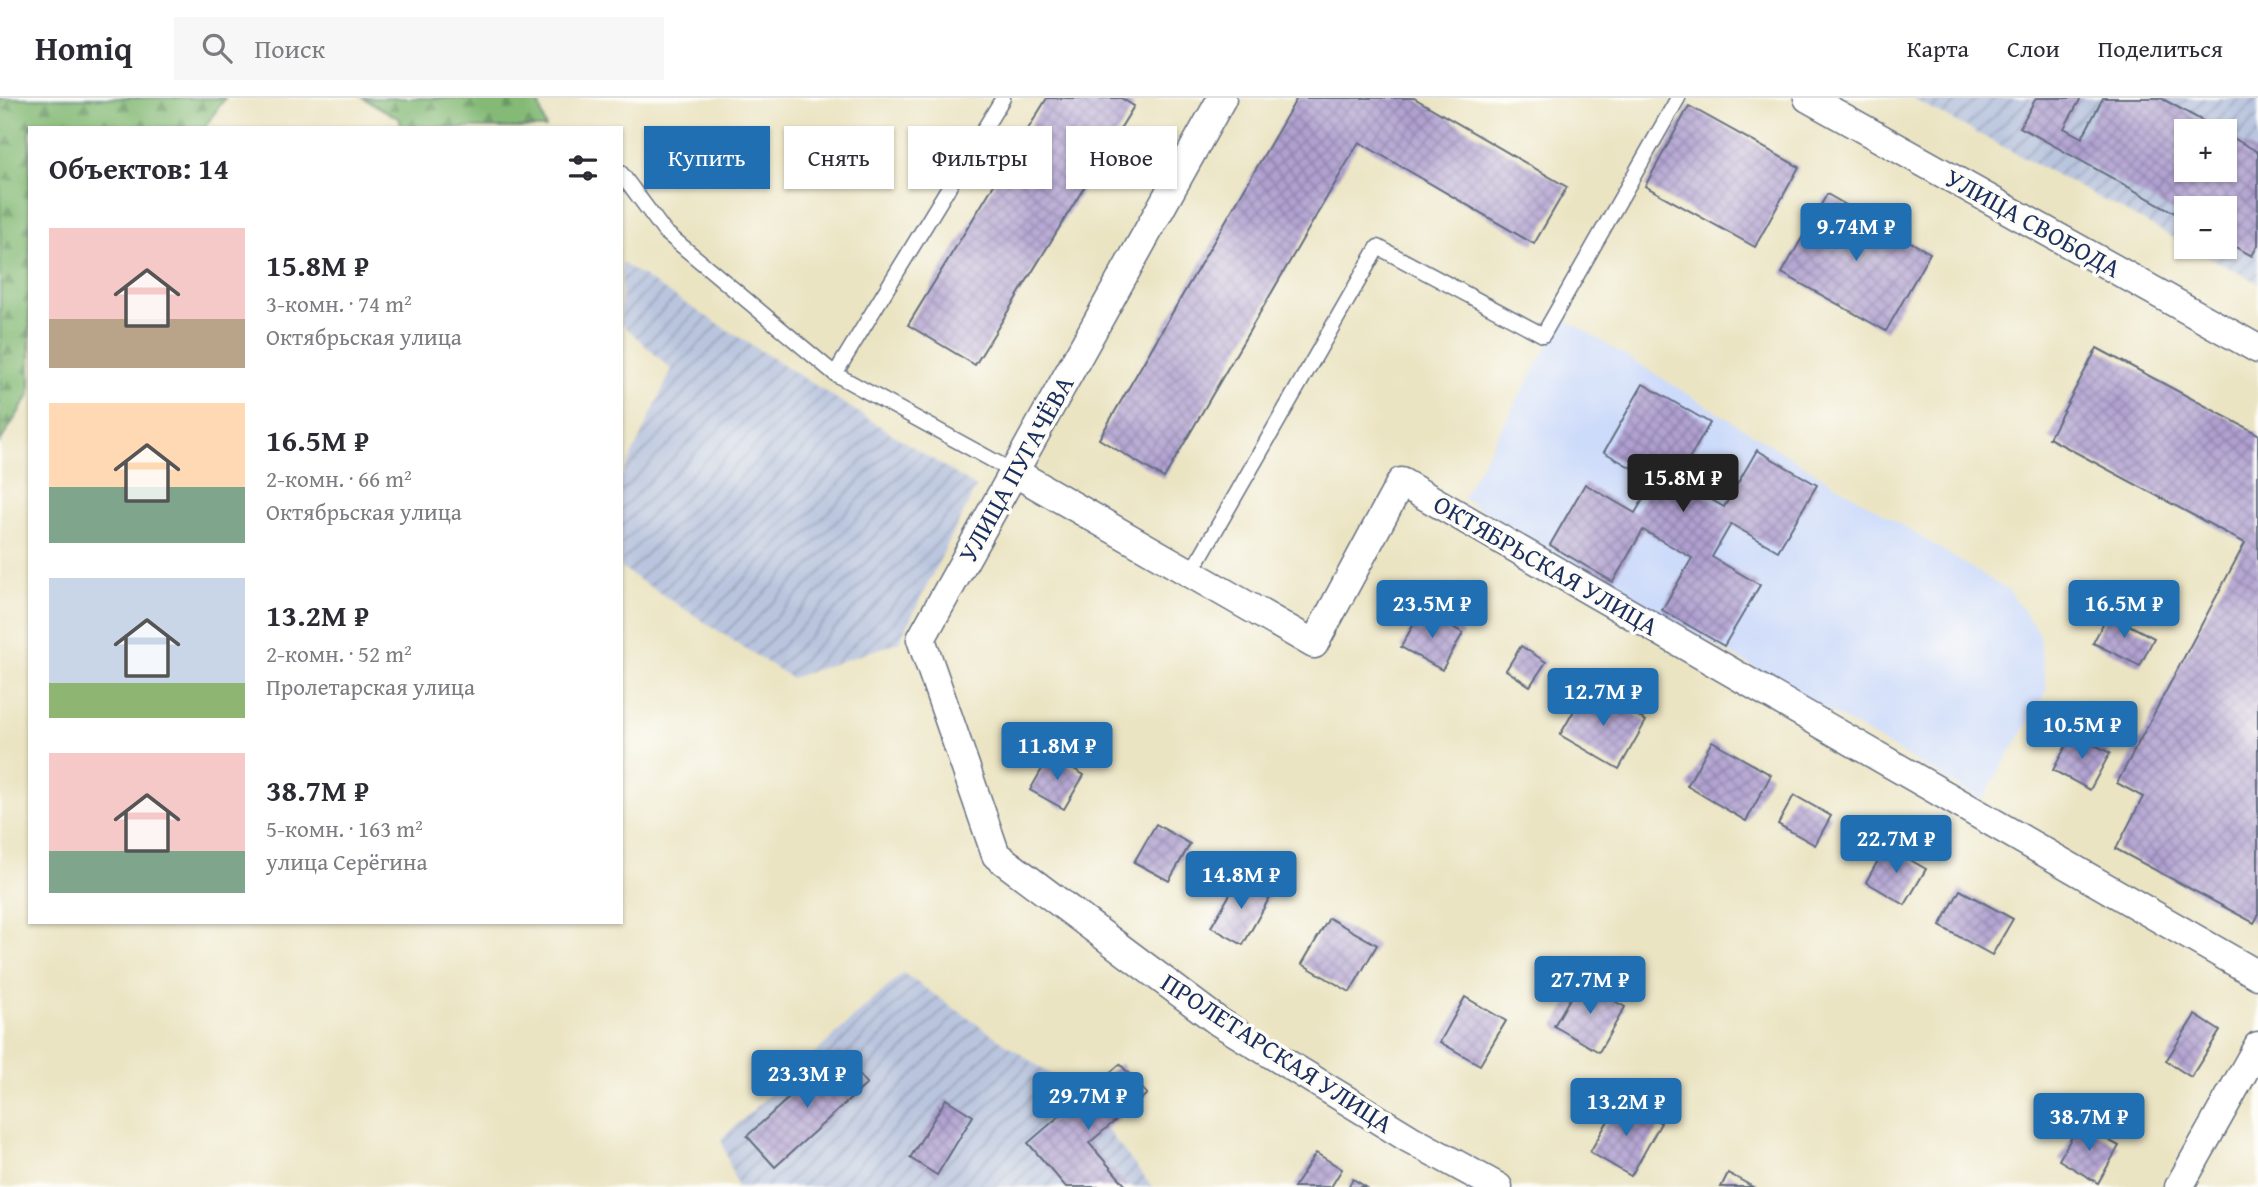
<!DOCTYPE html>
<html lang="ru">
<meta charset="utf-8">
<style>
body{margin:0;font-family:"Gentium Book Plus",serif;background:#f7f7f7;color:#2b2b33;height:100vh;display:flex;flex-direction:column;font-size:26px;white-space:nowrap}
*{box-sizing:border-box;margin:0}
p{font-size:23px;color:#7c7c81}
.icon{flex:none;width:38px;height:38px;fill:none;stroke:currentColor;stroke-width:2;stroke-linecap:round;stroke-linejoin:round}
.map{position:relative;flex:1;overflow:hidden}
.sheet{position:absolute;left:28px;top:28px;width:595px;height:798px;display:flex;flex-direction:column;background:#fff;border-radius:0px;box-shadow:0 2px 5px #0004}
.sheet>*{flex:none}
.hud{position:absolute;left:644px;top:28px;width:665px;height:63px;display:flex;gap:14px}
.controls{position:absolute;left:2174px;top:21px;display:grid;gap:14px}
.controls a{display:grid;place-items:center;width:63px;height:63px;border-radius:0px;background:#fff;box-shadow:0 2px 5px #0004;font-size:35px}
.price{position:absolute;translate:-50% -60px;padding:0 16px;border-radius:7px;background:#1f6fb2;color:#fff;font-size:23px;line-height:46px;filter:drop-shadow(0 2px 4px #0008)}
.price::after{content:'';position:absolute;left:50%;top:42px;width:21px;height:16px;margin-left:-10px;background:inherit;clip-path:polygon(0 0,100% 0,50% 100%)}
.price.current{background:#222;color:#fff}
ul{padding:0;list-style:none}
li{display:flex;align-items:center;gap:21px;height:175px;padding:0 21px}
li span{display:grid;place-items:center;flex:none;width:196px;height:140px;border-radius:0px;color:#555}
li>.icon{margin-inline-start:auto}
span .icon{width:84px;height:84px;fill:#fffc;stroke-width:1}
li b{font-size:30px}
h2{display:flex;justify-content:space-between;align-items:center;height:84px;padding:0 21px;font-size:30px}
.tag{padding:0 24px;border-radius:0px;background:#fff;box-shadow:0 2px 5px #0004;font-size:24px;line-height:63px}
.tag.current{background:#1f6fb2;color:#fff}
header{display:flex;align-items:center;gap:42px;box-sizing:border-box;height:98px;padding:0 35px;background:#fff;border-bottom:2px solid #e1e1e2}
header strong{font-size:33px}
nav{display:flex;gap:38px;margin-inline-start:auto;font-size:24px}
.search{width:490px;height:63px;background:#f7f7f7;display:flex;align-items:center;gap:18px;box-sizing:border-box;padding:0 24px;border-radius:0px;color:#7c7c81;font-size:26px}
.map>svg:first-child{display:block}
.built{fill:#cddbfa}
.industrial{fill:url(#industrial-furrows);fill-rule:evenodd}
.forest{fill:url(#forest-firs);stroke:#50746a;stroke-width:2}
.building{fill:url(#building-cross-hatch)}
.lines{fill:none;stroke-linecap:round;stroke-linejoin:round}
.lane-casing{stroke:#646e81;stroke-width:17}
.street-casing{stroke:#646e81;stroke-width:31}
.lane{stroke:#fff;stroke-width:14}
.street{stroke:#fff;stroke-width:28}
.labels{text-anchor:middle;stroke-width:7;stroke-linejoin:round;paint-order:stroke}
.street-label{font-size:26px;fill:#1b2f5e;stroke:#fdfcf7}
</style>
<header>
<strong>Homiq</strong>
<div class="search"><svg class="icon" aria-label="search" viewBox="0 0 24 24"><circle cx="10" cy="10" r="6"/><path d="M15 15l6 6"/></svg>Поиск</div>
<nav><a>Карта</a><a>Слои</a><a>Поделиться</a></nav>
</header>
<div class="map">
<svg width="2258" height="1089" viewBox="0 0 2258 1089">
<defs>
<pattern id="industrial-furrows" width="10" height="10" patternUnits="userSpaceOnUse" patternTransform="scale(1.75)"><rect width="10" height="10" fill="#b9c5de"/><path d="M-1 1l2-2M0 10L10 0M9 11l2-2" fill="none" stroke="#96a0b7"/></pattern>
<pattern id="forest-firs" width="22" height="20" patternUnits="userSpaceOnUse" patternTransform="scale(1.75)"><rect width="22" height="20" fill="#84ba76"/><path d="M5 1l3.5 6h-7zM16 11l3.5 6h-7z" fill="#6b9864"/></pattern>
<pattern id="building-cross-hatch" width="8" height="8" patternUnits="userSpaceOnUse" patternTransform="scale(1.75)"><rect width="8" height="8" fill="#b0a0d0"/><path d="M0 0l8 8M0 8l8-8" fill="none" stroke="#8e83ac"/></pattern>
</defs>
<rect width="100%" height="100%" fill="#fdfcf7"/>
<filter id="ink" filterUnits="userSpaceOnUse"><feTurbulence type="fractalNoise" baseFrequency=".0143" numOctaves="2"/><feDisplacementMap in="SourceGraphic" scale="14" xChannelSelector="R" yChannelSelector="G"/><feConvolveMatrix kernelMatrix="1 2 1 2 8 2 1 2 1" color-interpolation-filters="sRGB"/></filter>
<filter id="wash" filterUnits="userSpaceOnUse"><feTurbulence type="fractalNoise" baseFrequency=".00686" numOctaves="4" result="noise"/><feDisplacementMap in="SourceGraphic" scale="28" xChannelSelector="R" yChannelSelector="G"/><feGaussianBlur stdDeviation="1.57" result="paint"/><feColorMatrix in="noise" values="0 0 0 0 0 0 0 0 0 0 0 0 0 0 0 0 0 1.4 0 .05"/><feComposite in="paint" operator="in"/></filter>
<g filter="url(#wash)">
<rect width="100%" height="100%" fill="#ebe4c3"/>
<!-- built -->
<path class="built" d="M1564,220L2009,493L2038,534L2047,593L1982,702L1462,400Z"/>
<!-- industrial -->
<g class="industrial">
<path d="M1911,0H2258V185L2190,149H2224V110H2186V146ZM2186,33H2224V72H2186Z"/>
<path d="M622,165L976,389L899,544L791,580L621,470V380L672,272L621,225Z"/>
<path d="M903,875L1079,996L1152,1089H737L721,1041Z"/>
</g>
<!-- forest -->
<g class="forest">
<path d="M0,0H225L204,30H30V296L0,344Z"/>
<path d="M363,0H537L546,30H400V21Z"/>
</g>
<g id="blocks">
<!-- building -->
<g class="building">
<path d="M1047,0H1121L1134,8L975,267L908,227Z"/>
<path d="M1297,0H1414L1567,89L1534,146L1359,44L1164,380L1099,341Z"/>
<path d="M2036,0H2081L2064,30L2082,40L2103,0H2161L2221,33H2186V72H2224V35L2258,54V147L2252,158L2224,143V110H2186V121L2020,29Z"/>
<path d="M1689,8L1799,69L1755,149L1645,88Z"/>
<path d="M1827,96L1930,155L1886,233L1782,175Z"/>
<path d="M2097,250L2258,336V818L2254,825L2116,751L2143,699L2117,685L2245,445L2049,340Z"/>
<path d="M1643,286L1710,325L1677,382L1724,409L1757,352L1817,387L1778,453L1731,426L1712,459L1760,487L1724,548L1662,512L1692,460L1643,432L1613,484L1550,447L1585,386L1635,415L1654,383L1604,354Z"/>
<path d="M1422,511L1463,535L1442,572L1401,549Z"/>
<path d="M2108,516L2154,540L2140,568L2093,545Z"/>
<path d="M1521,548L1546,564L1530,588L1506,572Z"/>
<path d="M1587,590L1646,623L1619,671L1560,637Z"/>
<path d="M2073,635L2110,655L2090,692L2053,672Z"/>
<path d="M1712,643L1771,677L1746,723L1687,688Z"/>
<path d="M1050,657L1084,677L1064,711L1030,692Z"/>
<path d="M1794,697L1831,718L1815,747L1778,726Z"/>
<path d="M1156,726L1190,746L1169,783L1134,764Z"/>
<path d="M1886,748L1926,771L1905,807L1866,784Z"/>
<path d="M1240,779L1271,797L1243,847L1211,829Z"/>
<path d="M1960,792L2013,821L1992,857L1940,828Z"/>
<path d="M1329,820L1377,847L1350,894L1302,866Z"/>
<path d="M1580,883L1625,909L1599,954L1554,928Z"/>
<path d="M1465,899L1506,923L1480,967L1440,944Z"/>
<path d="M2195,917L2220,933L2191,979L2166,963Z"/>
<path d="M839,954L867,986L775,1069L747,1038Z"/>
<path d="M1120,966L1147,996L1089,1045L1127,1089H1066L1028,1045Z"/>
<path d="M946,1001L973,1018L937,1077L910,1060Z"/>
<path d="M1620,1002L1661,1025L1631,1078L1590,1054Z"/>
<path d="M2079,1026L2119,1048L2098,1085L2059,1062Z"/>
<path d="M1316,1055L1342,1071L1331,1089H1294Z"/>
<path d="M1728,1075L1753,1089H1721Z"/>
<path d="M1353,1081L1366,1089H1348Z"/>
</g>
</g>
</g>
<g filter="url(#ink)">
<use href="#blocks" fill-opacity="0" stroke="#646e81" stroke-width="2"/>
<g class="lines">
<defs>
<g id="lane">
<path d="M1003,0L835,276L1014,374"/>
<path d="M621,75L664,133L835,276"/>
<path d="M1191,475L1378,149L1543,237L1678,0"/>
</g>
<g id="street">
<path d="M1222,0L921,541L996,757L1219,924L1410,1041L1498,1089"/>
<path d="M1808,0L2258,251"/>
<path d="M1014,374L1314,546L1401,384L2258,877"/>
<path d="M2179,1089L2258,948"/>
</g>
</defs>
<!-- lane casing -->
<use href="#lane" class="lane-casing"/>
<!-- street casing -->
<use href="#street" class="street-casing"/>
<!-- lane -->
<use href="#lane" class="lane"/>
<!-- street -->
<use href="#street" class="street"/>
</g>
</g>
<g class="labels">
<!-- street labels -->
<g class="street-label">
<text transform="translate(2033 125) rotate(29)" y="9">УЛИЦА СВОБОДА</text>
<text transform="translate(1016 371) rotate(-61)" y="9">УЛИЦА ПУГАЧЁВА</text>
<text transform="translate(1546 467) rotate(30)" y="9">ОКТЯБРЬСКАЯ УЛИЦА</text>
<text transform="translate(1277 955) rotate(33)" y="9">ПРОЛЕТАРСКАЯ УЛИЦА</text>
</g>
</g>
</svg>
<div class="controls">
<a>+</a>
<a>−</a>
</div>
<b class="price" style="left:1856px;top:165px">9.74M ₽</b>
<b class="price current" style="left:1683px;top:416px">15.8M ₽</b>
<b class="price" style="left:1432px;top:542px">23.5M ₽</b>
<b class="price" style="left:2124px;top:542px">16.5M ₽</b>
<b class="price" style="left:1603px;top:630px">12.7M ₽</b>
<b class="price" style="left:2082px;top:663px">10.5M ₽</b>
<b class="price" style="left:1057px;top:684px">11.8M ₽</b>
<b class="price" style="left:1896px;top:777px">22.7M ₽</b>
<b class="price" style="left:1241px;top:813px">14.8M ₽</b>
<b class="price" style="left:1590px;top:918px">27.7M ₽</b>
<b class="price" style="left:807px;top:1012px">23.3M ₽</b>
<b class="price" style="left:1088px;top:1034px">29.7M ₽</b>
<b class="price" style="left:1626px;top:1040px">13.2M ₽</b>
<b class="price" style="left:2089px;top:1055px">38.7M ₽</b>
<div class="hud">
<a class="tag current">Купить</a>
<a class="tag">Снять</a>
<a class="tag">Фильтры</a>
<a class="tag">Новое</a>
</div>
<section class="sheet">
<h2>Объектов: 14<svg class="icon" aria-label="filters" viewBox="0 0 24 24"><path d="M4 7h16M4 17h16"/><circle cx="9" cy="7" r="2"/><circle cx="15" cy="17" r="2"/></svg></h2>
<ul>
<li><span style="background:linear-gradient(#f6c9c9 65%,#b9a48a 0)"><svg class="icon" aria-label="home" viewBox="0 0 24 24"><path d="M3 11l9-7 9 7M6 9v11h12V9"/></svg></span><div><b>15.8M ₽</b><p>3-комн. · 74 m²</p><p>Октябрьская улица</p></div></li>
<li><span style="background:linear-gradient(#ffd9b3 60%,#7fa58c 0)"><svg class="icon" aria-label="home" viewBox="0 0 24 24"><path d="M3 11l9-7 9 7M6 9v11h12V9"/></svg></span><div><b>16.5M ₽</b><p>2-комн. · 66 m²</p><p>Октябрьская улица</p></div></li>
<li><span style="background:linear-gradient(#c9d6e8 75%,#8fb573 0)"><svg class="icon" aria-label="home" viewBox="0 0 24 24"><path d="M3 11l9-7 9 7M6 9v11h12V9"/></svg></span><div><b>13.2M ₽</b><p>2-комн. · 52 m²</p><p>Пролетарская улица</p></div></li>
<li><span style="background:linear-gradient(#f6c9c9 70%,#7fa58c 0)"><svg class="icon" aria-label="home" viewBox="0 0 24 24"><path d="M3 11l9-7 9 7M6 9v11h12V9"/></svg></span><div><b>38.7M ₽</b><p>5-комн. · 163 m²</p><p>улица Серёгина</p></div></li>
</ul>
</section>
</div>
